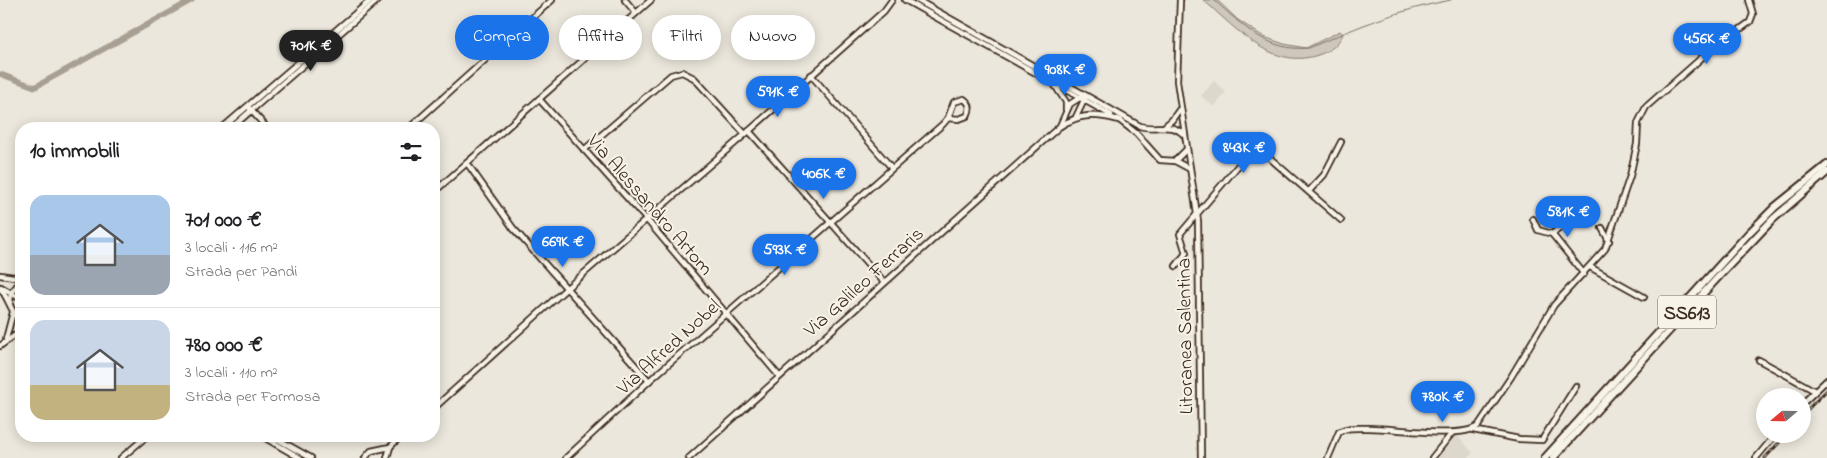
<!DOCTYPE html>
<html lang="it">
<meta charset="utf-8">
<style>
body{margin:0;font-family:"Indie Flower",sans-serif;background:#f2f2f2;color:#202124;height:100vh;display:flex;flex-direction:column;font-size:19px;white-space:nowrap}
*{box-sizing:border-box;margin:0}
p{font-size:16px;color:#757577}
.icon{flex:none;width:28px;height:28px;fill:none;stroke:currentColor;stroke-width:2;stroke-linecap:round;stroke-linejoin:round}
.map{position:relative;flex:1;overflow:hidden}
.drawer{position:absolute;left:15px;top:122px;width:425px;height:320px;display:flex;flex-direction:column;background:#fff;border-radius:20px;box-shadow:0 2px 12px #0003}
.drawer>*{flex:none}
.banner{position:absolute;left:455px;top:15px;width:475px;height:45px;display:flex;gap:10px}
.needle{width:32px;rotate:250deg}
.controls{position:absolute;left:1756px;top:388px;display:grid;gap:10px}
.controls a{display:grid;place-items:center;width:55px;height:55px;border-radius:50%;background:#fff;box-shadow:0 2px 12px #0003;font-size:25px}
.price{position:absolute;translate:-50% -42px;padding:0 11px;border-radius:18px;background:#1a73e8;color:#fff;font-size:16px;line-height:32px;filter:drop-shadow(0 1px 2px #0008)}
.price::after{content:'';position:absolute;left:50%;top:30px;width:15px;height:11px;margin-left:-8px;background:inherit;clip-path:polygon(0 0,100% 0,50% 100%)}
.price.selected{background:#222;color:#fff}
ul{padding:0;list-style:none}
li{display:flex;align-items:center;gap:15px;height:125px;padding:0 15px}
li+li{border-top:1px solid #e0e0e0}
li span{display:grid;place-items:center;flex:none;width:140px;height:100px;border-radius:15px;color:#555}
li>.icon{margin-inline-start:auto}
span .icon{width:60px;height:60px;fill:#fffc;stroke-width:1}
li b{font-size:21px}
h2{display:flex;justify-content:space-between;align-items:center;height:60px;padding:0 15px;font-size:21px}
.pill{padding:0 18px;border-radius:22px;background:#fff;box-shadow:0 2px 12px #0003;font-size:18px;line-height:45px}
.pill.selected{background:#1a73e8;color:#fff}
.map>svg:first-child{display:block}
.built{fill:#ddd7cc}
.green{fill:#cec8bc;stroke:#84796d}
.lines{fill:none;stroke-linecap:round;stroke-linejoin:round}
.stream{stroke:#7c7064;stroke-width:1}
.river{stroke:#a89f93;stroke-width:5.5}
.minor-casing{stroke:#3b2a1e;stroke-width:8}
.highway-casing{stroke:#3b2a1e;stroke-width:10}
.minor{stroke:#f7f3e8;stroke-width:4.5}
.highway{stroke:#f7f3e8;stroke-width:6}
.rail-casing{stroke:#3b2a1e;stroke-width:3}
.rail{stroke:#f7f3e8;stroke-width:1;stroke-dasharray:4;stroke-linecap:butt}
.labels{text-anchor:middle;stroke-width:4;stroke-linejoin:round;paint-order:stroke}
.shield{fill:#f7f3e8;stroke:#73665b;stroke-width:1}
.shield-label{font-size:19px;font-weight:bold;fill:#3b2a1e}
.street-label{font-size:20px;fill:#3b2a1e;stroke:#f7f3e8}
</style>
<div class="map">
<svg width="1827" height="458" viewBox="0 0 1827 458">
<rect width="100%" height="100%" fill="#ece7dc"/>
<filter id="ink" filterUnits="userSpaceOnUse"><feTurbulence type="fractalNoise" baseFrequency=".02" numOctaves="2"/><feDisplacementMap in="SourceGraphic" scale="10" xChannelSelector="R" yChannelSelector="G"/><feConvolveMatrix kernelMatrix="1 2 1 2 8 2 1 2 1" color-interpolation-filters="sRGB"/></filter>
<g filter="url(#ink)">
<!-- built -->
<g class="built">
<path d="M1214,81L1226,92L1214,107L1201,96Z"/>
<path d="M1457,435L1473,453L1468,458H1433L1452,436Z"/>
</g>
<!-- green -->
<path class="green" d="M1203,0H1217L1238,20L1264,37L1284,44L1306,48L1340,31L1343,34C1338,45 1330,51 1318,55C1271,71 1234,26 1203,0Z"/>
<g class="lines">
<!-- stream -->
<path class="stream" d="M1214,0C1243,26 1268,52 1309,48C1359,26 1398,10 1451,0"/>
<!-- river -->
<path class="river" d="M0,74L35,87L192,0"/>
<defs>
<g id="minor">
<path d="M625,0L636,13"/>
<path d="M905,0L1111,115"/>
<path d="M917,0L1140,126C1156,131 1171,121 1184,135"/>
<path d="M1180,0L1177,81L1198,221L1201,458"/>
<path d="M811,75L891,167"/>
<path d="M1054,84L1066,102V110"/>
<path d="M539,99L647,220L779,376"/>
<path d="M250,109L268,129"/>
<path d="M1076,117L1085,98"/>
<path d="M1118,119L1136,133L1160,160L1175,161L1186,150"/>
<path d="M1060,126L1070,104L1081,97"/>
<path d="M1165,126L1172,120L1179,110"/>
<path d="M221,129L371,0"/>
<path d="M230,129L378,0"/>
<path d="M408,129L552,0"/>
<path d="M749,131L884,282"/>
<path d="M584,150L671,75L682,72L694,78L745,134"/>
<path d="M1175,161L1190,169"/>
<path d="M467,163L513,228L649,381"/>
<path d="M1309,191L1324,175L1341,142"/>
<path d="M434,192L651,0"/>
<path d="M1533,219L1538,230L1552,234L1584,274"/>
<path d="M1602,228L1609,241"/>
<path d="M1552,234L1572,219"/>
<path d="M1176,266L1186,253L1180,234L1254,147H1257L1341,220"/>
<path d="M1590,267L1644,297"/>
<path d="M0,275L21,278"/>
<path d="M1,287L21,299"/>
<path d="M0,288C9,298 10,312 21,321"/>
<path d="M10,303L11,293L21,281"/>
<path d="M6,339L13,312"/>
<path d="M0,346L21,331"/>
<path d="M1759,360L1815,391"/>
<path d="M1802,404L1827,380"/>
<path d="M434,408L567,288L749,131L884,11L892,0"/>
<path d="M1473,430L1519,439L1542,440L1576,386"/>
<path d="M262,436L300,458"/>
<path d="M272,436L311,458"/>
<path d="M121,458L147,436"/>
<path d="M365,458L371,451L390,447L401,436"/>
<path d="M387,458L390,447"/>
<path d="M566,458L649,381L943,124L948,118L954,102L964,99C971,104 971,109 967,116L959,119L948,118"/>
<path d="M689,458L1059,127C1080,113 1095,114 1119,120"/>
<path d="M1328,458L1339,432C1347,427 1356,428 1366,428C1392,427 1459,440 1478,426L1511,377L1554,305L1605,249L1630,176L1637,144L1638,123L1646,107L1706,54L1750,22L1753,14L1749,0"/>
<path d="M1432,458L1452,433"/>
<path d="M1756,458L1776,434"/>
</g>
<g id="highway">
<path d="M1545,458L1748,234L1775,207L1827,165"/>
<path d="M1553,458L1720,275L1773,219L1827,172"/>
</g>
</defs>
<!-- minor casing -->
<use href="#minor" class="minor-casing"/>
<!-- highway casing -->
<use href="#highway" class="highway-casing"/>
<!-- minor -->
<use href="#minor" class="minor"/>
<!-- highway -->
<use href="#highway" class="highway"/>
<defs>
<g id="rail">
<path d="M1802,415L1827,390"/>
<path d="M1765,458L1787,434"/>
</g>
</defs>
<!-- rail casing -->
<use href="#rail" class="rail-casing"/>
<!-- rail -->
<use href="#rail" class="rail"/>
</g>
</g>
<g class="labels">
<!-- shield labels -->
<rect class="shield" x="1658" y="295.5" width="58" height="33" rx="4"/>
<g class="shield-label">
<text x="1687" y="319">SS613</text>
</g>
<!-- street labels -->
<g class="street-label">
<text transform="translate(651 204) rotate(49)" y="7">Via Alessandro Artom</text>
<text transform="translate(863 281) rotate(-42)" y="7">Via Galileo Ferraris</text>
<text transform="translate(1184 336) rotate(-91)" y="7">Litoranea Salentina</text>
<text transform="translate(668 346) rotate(-42)" y="7">Via Alfred Nobel</text>
</g>
</g>
</svg>
<div class="controls">
<a><svg class="needle" viewBox="-14 -14 28 28"><path d="M0-13l5 13h-10z" fill="#e53935"/><path d="M0 13l5-13h-10z" fill="#757577"/></svg></a>
</div>
<b class="price" style="left:1707px;top:65px">456K €</b>
<b class="price selected" style="left:311px;top:72px">701K €</b>
<b class="price" style="left:1065px;top:96px">908K €</b>
<b class="price" style="left:778px;top:118px">591K €</b>
<b class="price" style="left:1244px;top:174px">843K €</b>
<b class="price" style="left:824px;top:200px">406K €</b>
<b class="price" style="left:1568px;top:238px">581K €</b>
<b class="price" style="left:563px;top:268px">669K €</b>
<b class="price" style="left:785px;top:276px">593K €</b>
<b class="price" style="left:1443px;top:423px">780K €</b>
<div class="banner">
<a class="pill selected">Compra</a>
<a class="pill">Affitta</a>
<a class="pill">Filtri</a>
<a class="pill">Nuovo</a>
</div>
<section class="drawer">
<h2>10 immobili<svg class="icon" aria-label="filters" viewBox="0 0 24 24"><path d="M4 7h16M4 17h16"/><circle cx="9" cy="7" r="2"/><circle cx="15" cy="17" r="2"/></svg></h2>
<ul>
<li><span style="background:linear-gradient(#a9c7e8 60%,#9aa5b1 0)"><svg class="icon" aria-label="home" viewBox="0 0 24 24"><path d="M3 11l9-7 9 7M6 9v11h12V9"/></svg></span><div><b>701 000 €</b><p>3 locali · 116 m²</p><p>Strada per Pandi</p></div></li>
<li><span style="background:linear-gradient(#c9d6e8 65%,#c2b280 0)"><svg class="icon" aria-label="home" viewBox="0 0 24 24"><path d="M3 11l9-7 9 7M6 9v11h12V9"/></svg></span><div><b>780 000 €</b><p>3 locali · 110 m²</p><p>Strada per Formosa</p></div></li>
</ul>
</section>
</div>
